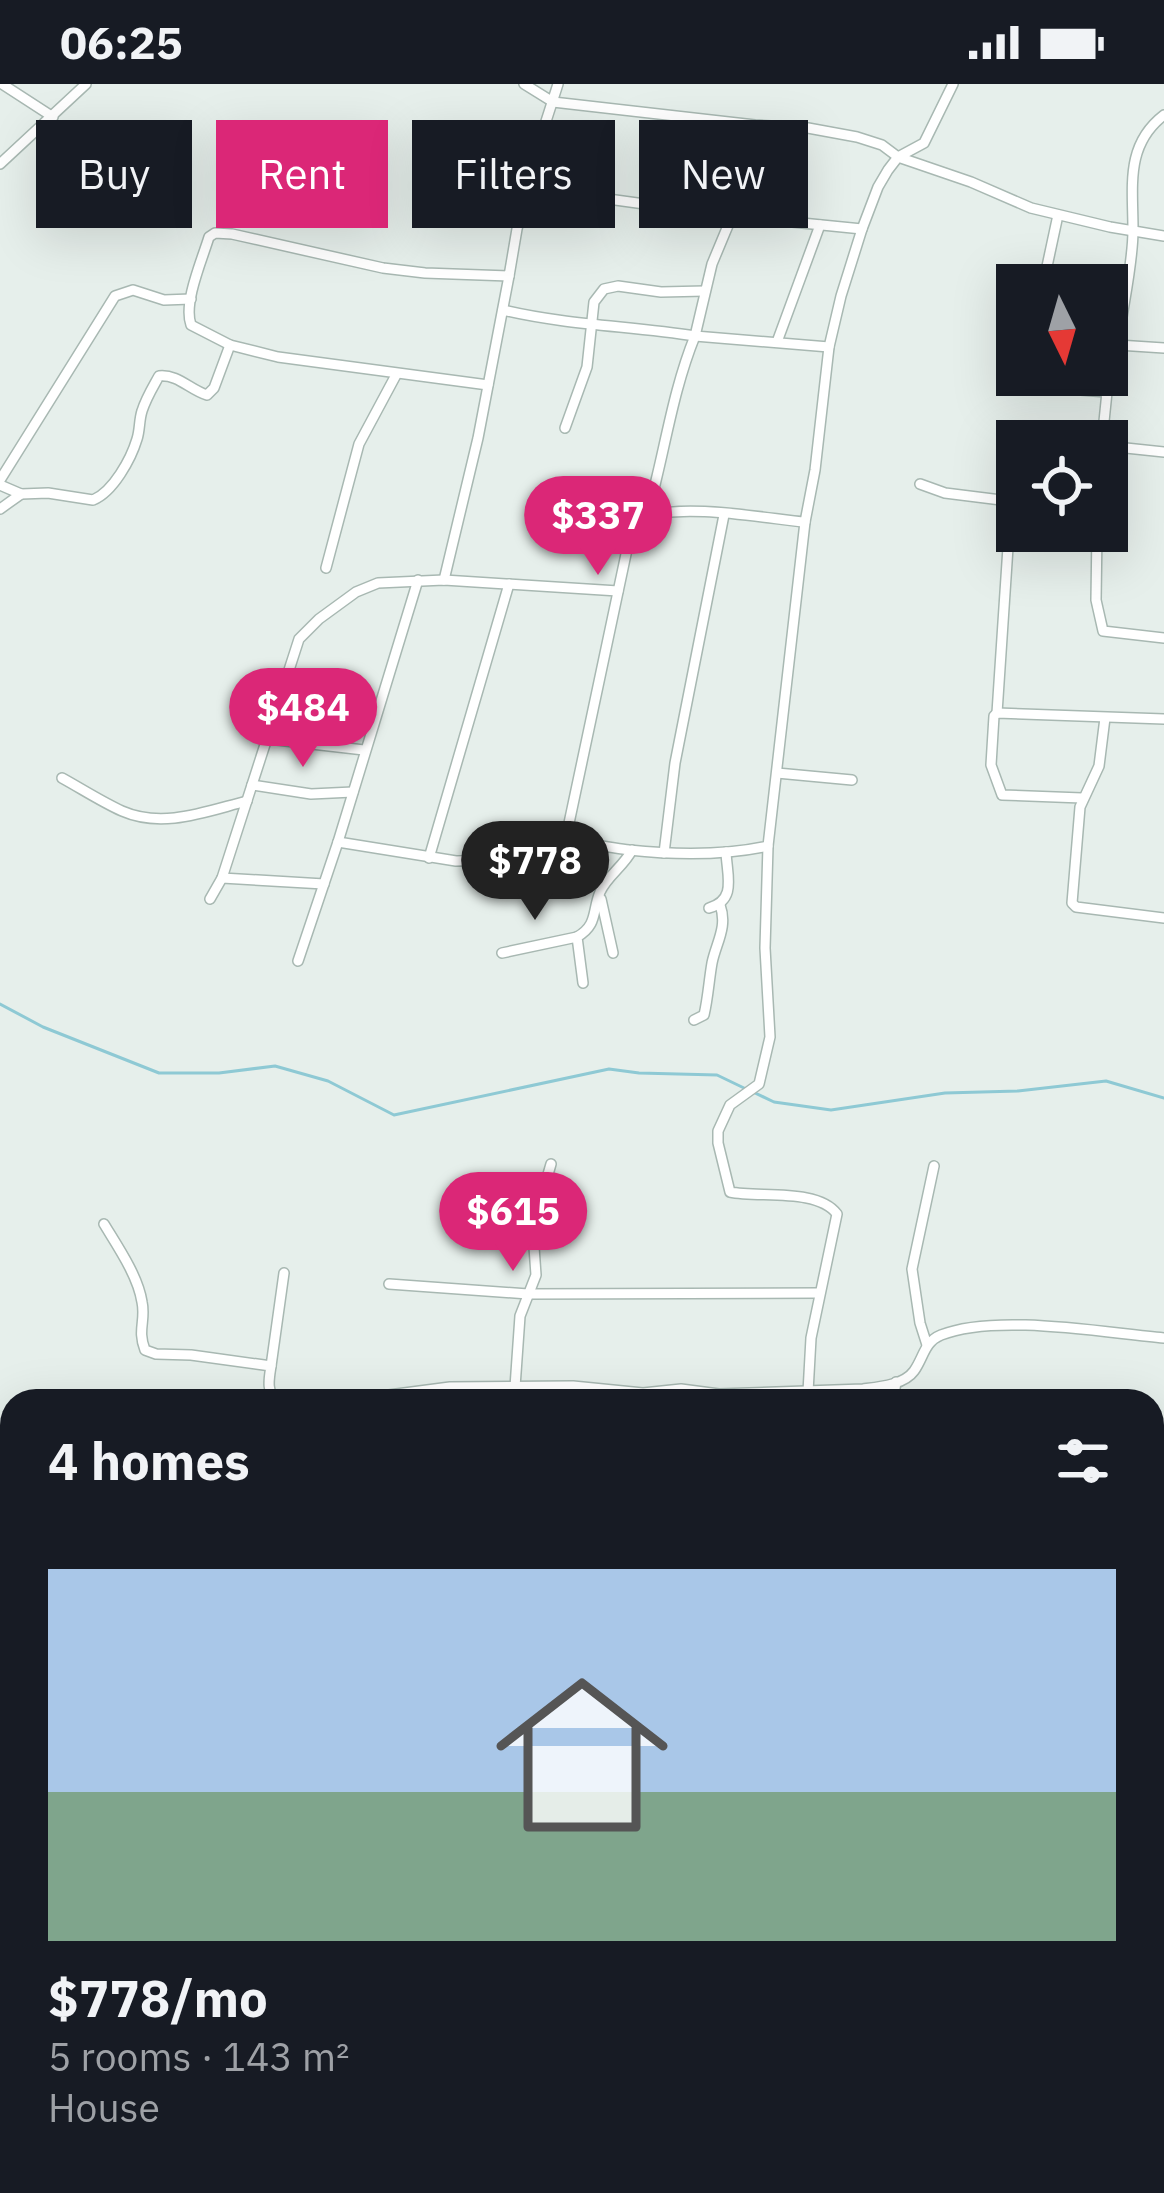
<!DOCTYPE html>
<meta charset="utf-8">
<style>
body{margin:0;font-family:"IBM Plex Sans",sans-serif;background:#242831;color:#f1f3f6;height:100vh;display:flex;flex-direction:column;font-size:45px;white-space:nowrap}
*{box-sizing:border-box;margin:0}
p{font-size:39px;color:#9ea1a6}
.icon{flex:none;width:66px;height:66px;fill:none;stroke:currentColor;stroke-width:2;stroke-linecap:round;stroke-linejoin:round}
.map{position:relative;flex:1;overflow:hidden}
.panel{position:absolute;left:0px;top:1305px;width:1164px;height:804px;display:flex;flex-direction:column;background:#171b24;border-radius:36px 36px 0 0;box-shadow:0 12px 48px #0002}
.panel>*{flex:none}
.top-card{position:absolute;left:36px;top:36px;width:1092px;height:108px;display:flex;gap:24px}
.needle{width:78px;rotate:175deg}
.tools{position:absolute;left:996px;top:180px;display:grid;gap:24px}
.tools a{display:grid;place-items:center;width:132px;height:132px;border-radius:0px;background:#171b24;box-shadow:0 12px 48px #0002;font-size:60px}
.price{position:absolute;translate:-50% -102px;padding:0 27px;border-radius:42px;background:#db2777;color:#fff;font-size:39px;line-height:78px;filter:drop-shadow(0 3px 6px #0008)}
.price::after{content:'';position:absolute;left:50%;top:72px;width:36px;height:27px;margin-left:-18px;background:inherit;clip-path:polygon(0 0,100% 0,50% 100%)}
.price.active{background:#222;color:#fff}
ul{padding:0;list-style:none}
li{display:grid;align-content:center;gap:24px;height:636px;padding:0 48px}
li span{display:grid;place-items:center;height:372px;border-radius:0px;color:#555}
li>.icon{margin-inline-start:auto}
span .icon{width:216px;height:216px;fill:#fffc;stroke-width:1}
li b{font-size:51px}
h2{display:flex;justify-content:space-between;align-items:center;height:144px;padding:0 48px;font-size:51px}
.tag{padding:0 42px;border-radius:0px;background:#171b24;box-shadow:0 12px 48px #0002;font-size:42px;line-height:108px}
.tag.active{background:#db2777;color:#fff}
.status{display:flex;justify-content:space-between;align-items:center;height:84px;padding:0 60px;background:#171b24;direction:ltr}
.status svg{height:33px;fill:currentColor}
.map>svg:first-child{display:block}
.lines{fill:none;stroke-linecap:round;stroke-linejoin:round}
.stream{stroke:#8ec9d4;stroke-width:3}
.minor-casing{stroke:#a8b8b2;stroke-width:12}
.minor{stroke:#fff;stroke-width:9}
</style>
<div class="status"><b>06:25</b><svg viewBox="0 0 49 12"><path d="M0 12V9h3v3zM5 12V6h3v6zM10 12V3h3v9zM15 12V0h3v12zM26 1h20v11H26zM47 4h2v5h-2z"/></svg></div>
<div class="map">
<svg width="1164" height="2109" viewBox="0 0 1164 2109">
<rect width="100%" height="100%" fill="#e6efeb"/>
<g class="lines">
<!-- stream -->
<g class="stream">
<path d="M0,920L43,943L159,989H219L275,982L328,997L394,1031L609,985L639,989L717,991L744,1004"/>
<path d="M753,1008L774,1018L831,1026L945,1009L1018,1007L1106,997L1164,1014"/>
</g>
<defs>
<g id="minor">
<path d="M2,0L53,33"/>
<path d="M524,0L553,18L755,41L808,44L857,53L882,61L898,73L971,98L1031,124L1110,143L1164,152"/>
<path d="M1164,31C1125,61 1133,102 1133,146C1133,182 1122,224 1118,261L1164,264"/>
<path d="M0,80L86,0"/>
<path d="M528,104L732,132L862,145"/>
<path d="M732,132L712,180L695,252L829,263"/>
<path d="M1043,201L1058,131"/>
<path d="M503,226C566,241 631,242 695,252C671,311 664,374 646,435"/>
<path d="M777,258L820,141"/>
<path d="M1026,291L1025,298L1028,302L1107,308"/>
<path d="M488,301L278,273L230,261L191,241C183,219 202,176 209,153L215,149L232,150L383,184L425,189L509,192L517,145L539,59L558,0"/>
<path d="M565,344L587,283L594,218L604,205L618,202L661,208L705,207"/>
<path d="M1102,357L1107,308L1118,261"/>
<path d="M1107,362L1164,368"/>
<path d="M0,396L115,212L133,206L164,216L191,215"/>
<path d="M920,400L945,409L1017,418"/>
<path d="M0,401L21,410L48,409L93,416C113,408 131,375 137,355C140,346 139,336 142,327C146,314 153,303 159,292C178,290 190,306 207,311L214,304L230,261"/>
<path d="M0,425L21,410"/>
<path d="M1097,447L1096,516L1103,547L1164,554"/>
<path d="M326,484L359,360L396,291"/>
<path d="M444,496L478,354L509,192"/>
<path d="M997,629L1011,418"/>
<path d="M1105,634L1099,682L1080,723L1072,819L1076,823L1164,834"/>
<path d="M268,655L364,666"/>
<path d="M777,689L852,696"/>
<path d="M62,694C82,705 102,718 122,727C163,745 207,727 247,717"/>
<path d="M252,701L311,710L353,708"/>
<path d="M1082,714L1002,711L991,681L994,632L997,629L1164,635"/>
<path d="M338,758L456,777C493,777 528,758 565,758C586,759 608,763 629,766C676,771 722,772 768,762L805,438L815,386L829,263L841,212L862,145L878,103L888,86L898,73L924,59L953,0"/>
<path d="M565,758L629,456C634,447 639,439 648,434C677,418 770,435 805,438"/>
<path d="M768,762L765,864L770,953L759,1000L730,1021L718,1047V1059L730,1108C759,1114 818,1104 837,1130L811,1254L808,1308"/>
<path d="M664,769L675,679L724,431"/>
<path d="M429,774L509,500"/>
<path d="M222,794L324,800"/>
<path d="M210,815L222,794L299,555L319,535L356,508L378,499L444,496L618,507"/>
<path d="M601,815L613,869"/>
<path d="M709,824C737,816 727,792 726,768"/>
<path d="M502,869L577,853"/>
<path d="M298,877L338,758L418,496"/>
<path d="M583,899L577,853C598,841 592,827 600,808C607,792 624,782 632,766"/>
<path d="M694,936L704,931C708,914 709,896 712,879C716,859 728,843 720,821"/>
<path d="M104,1140C118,1163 138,1192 142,1218C146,1236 137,1246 145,1266L156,1270L191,1271L271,1282C269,1295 266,1308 277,1317"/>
<path d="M389,1200L528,1210L819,1209"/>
<path d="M927,1261L920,1239L912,1185L934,1082"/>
<path d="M271,1282L284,1189"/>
<path d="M515,1303L520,1232L536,1191L534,1163L540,1118L551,1080"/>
<path d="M343,1317L450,1303L573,1302L643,1309L681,1305L719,1310L863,1305C879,1303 904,1301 914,1287C924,1273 924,1258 941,1251C996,1229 1105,1249 1164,1254"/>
<path d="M893,1317L896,1298"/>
<path d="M0,1388L12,1386"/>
<path d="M1152,1641L1164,1638"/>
<path d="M0,1655H12"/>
<path d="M0,1761H12"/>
<path d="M0,1839L12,1834"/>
<path d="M0,1878L12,1880"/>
<path d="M1152,1965L1164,1964"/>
<path d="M0,2002L12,2003"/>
<path d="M1152,2084L1164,2086"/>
<path d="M45,2097L47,2109"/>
<path d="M150,2097L151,2109"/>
<path d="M270,2097L271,2109"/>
<path d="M407,2097L410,2109"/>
<path d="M676,2097L679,2109"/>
<path d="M1059,2097V2109"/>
<path d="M1151,2097V2109"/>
<path d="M448,2109L553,2103L589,2109"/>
<path d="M661,2109L665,2097"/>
<path d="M900,2109L902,2097"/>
<path d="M977,2109L978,2097"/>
</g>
</defs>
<!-- minor casing -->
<use href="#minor" class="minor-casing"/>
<!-- minor -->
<use href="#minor" class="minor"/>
</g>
</svg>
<div class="tools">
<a><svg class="needle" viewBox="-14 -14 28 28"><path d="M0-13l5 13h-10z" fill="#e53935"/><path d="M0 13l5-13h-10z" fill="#9ea1a6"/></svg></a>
<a><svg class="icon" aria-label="locate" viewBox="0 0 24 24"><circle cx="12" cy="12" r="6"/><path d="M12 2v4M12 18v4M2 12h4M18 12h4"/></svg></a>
</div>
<b class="price" style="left:598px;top:494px">$337</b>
<b class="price" style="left:303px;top:686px">$484</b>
<b class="price active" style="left:535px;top:839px">$778</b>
<b class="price" style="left:513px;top:1190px">$615</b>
<div class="top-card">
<a class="tag">Buy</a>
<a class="tag active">Rent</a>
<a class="tag">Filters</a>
<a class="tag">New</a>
</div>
<section class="panel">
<h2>4 homes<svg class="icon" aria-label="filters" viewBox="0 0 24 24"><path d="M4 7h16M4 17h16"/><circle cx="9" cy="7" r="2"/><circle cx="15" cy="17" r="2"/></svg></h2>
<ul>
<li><span style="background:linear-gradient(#a9c7e8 60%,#7fa58c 0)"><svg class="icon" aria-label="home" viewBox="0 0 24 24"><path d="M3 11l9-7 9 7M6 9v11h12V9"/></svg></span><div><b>$778/mo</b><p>5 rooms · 143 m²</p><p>House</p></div></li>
</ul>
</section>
</div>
